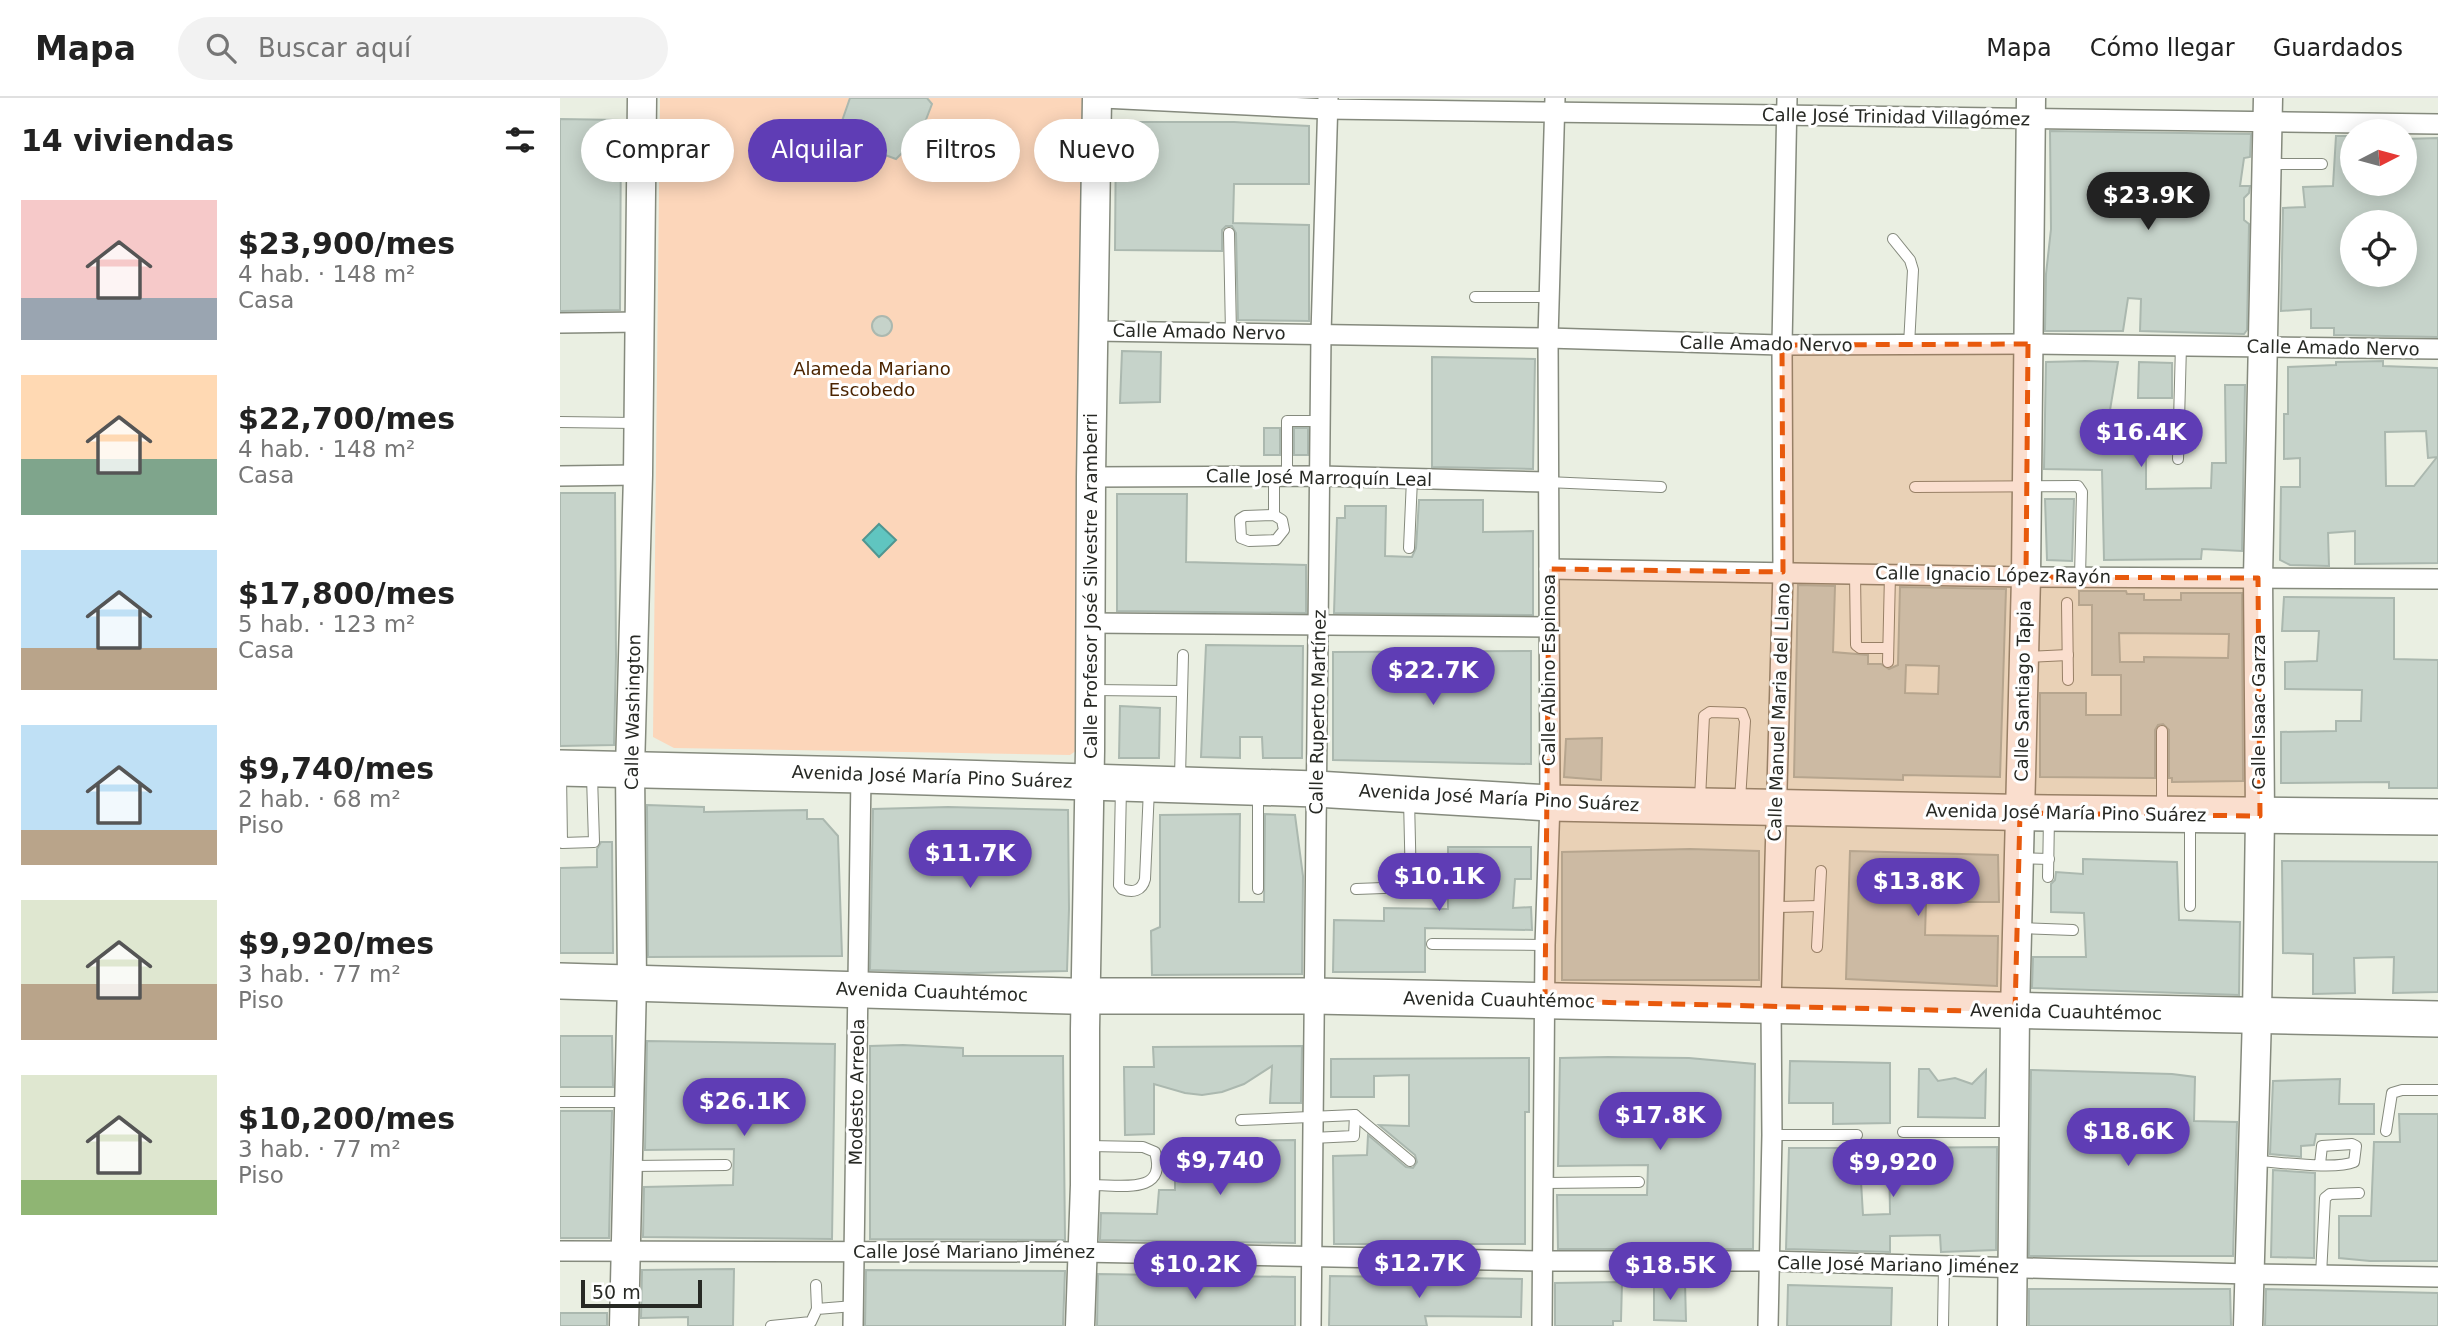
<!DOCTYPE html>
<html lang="es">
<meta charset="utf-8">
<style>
body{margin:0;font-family:"DejaVu Sans",sans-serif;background:#f2f2f2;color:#222;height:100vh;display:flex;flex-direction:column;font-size:26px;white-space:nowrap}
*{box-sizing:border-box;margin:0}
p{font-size:23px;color:#767676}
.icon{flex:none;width:38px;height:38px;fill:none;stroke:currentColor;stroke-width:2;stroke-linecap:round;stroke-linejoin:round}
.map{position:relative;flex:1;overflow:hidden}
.panel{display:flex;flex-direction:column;background:#fff;width:560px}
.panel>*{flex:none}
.guide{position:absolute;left:21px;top:21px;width:665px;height:63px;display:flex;gap:14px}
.needle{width:46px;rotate:84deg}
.controls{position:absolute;left:1780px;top:21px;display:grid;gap:14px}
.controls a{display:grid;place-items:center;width:77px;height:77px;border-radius:50%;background:#fff;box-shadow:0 4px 18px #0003;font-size:35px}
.scale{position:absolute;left:21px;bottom:18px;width:121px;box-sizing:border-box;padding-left:7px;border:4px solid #272924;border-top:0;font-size:19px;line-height:24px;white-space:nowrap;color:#272924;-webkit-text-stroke:5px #fff;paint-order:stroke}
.price{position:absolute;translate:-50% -60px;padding:0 16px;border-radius:24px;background:#5f3db5;color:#fff;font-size:23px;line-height:46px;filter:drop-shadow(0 2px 4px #0008)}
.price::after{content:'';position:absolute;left:50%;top:42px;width:21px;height:16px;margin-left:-10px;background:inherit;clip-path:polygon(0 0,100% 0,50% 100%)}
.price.selected{background:#222;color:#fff}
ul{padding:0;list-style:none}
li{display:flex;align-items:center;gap:21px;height:175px;padding:0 21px}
li span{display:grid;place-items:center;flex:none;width:196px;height:140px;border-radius:0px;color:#555}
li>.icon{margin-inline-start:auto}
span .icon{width:84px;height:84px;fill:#fffc;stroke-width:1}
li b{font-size:30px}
h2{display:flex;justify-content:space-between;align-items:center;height:84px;padding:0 21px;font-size:30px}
.pill{padding:0 24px;border-radius:32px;background:#fff;box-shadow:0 4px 18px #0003;font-size:24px;line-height:63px}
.pill.selected{background:#5f3db5;color:#fff}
header{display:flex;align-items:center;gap:42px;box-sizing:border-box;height:98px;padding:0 35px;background:#fff;border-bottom:2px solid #e0e0e0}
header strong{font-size:33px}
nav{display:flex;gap:38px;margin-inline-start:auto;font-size:24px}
.search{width:490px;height:63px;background:#f2f2f2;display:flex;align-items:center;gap:18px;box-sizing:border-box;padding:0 24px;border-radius:38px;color:#767676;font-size:26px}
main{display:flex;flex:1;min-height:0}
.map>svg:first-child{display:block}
.green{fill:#fcd6ba}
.water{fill:#60c5c0;stroke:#4f9691;stroke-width:2}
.building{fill:#c6d3ca;stroke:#abb8af;stroke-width:2;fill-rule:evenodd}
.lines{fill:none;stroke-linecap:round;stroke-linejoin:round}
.lane-casing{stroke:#858a7d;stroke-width:12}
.street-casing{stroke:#858a7d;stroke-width:22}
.secondary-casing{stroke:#858a7d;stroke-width:31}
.highway-casing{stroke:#858a7d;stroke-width:38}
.lane{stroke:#fff;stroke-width:10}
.street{stroke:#fff;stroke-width:19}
.secondary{stroke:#fff;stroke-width:28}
.highway{stroke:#fff;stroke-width:35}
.marked{fill:#e8590c;fill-opacity:0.2;stroke:#e8590c;stroke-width:5;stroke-dasharray:14 9;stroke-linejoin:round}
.labels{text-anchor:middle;stroke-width:6;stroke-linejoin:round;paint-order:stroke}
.street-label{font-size:18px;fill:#272924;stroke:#fff}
.park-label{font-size:18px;fill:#4b2400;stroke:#fff}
</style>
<header>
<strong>Mapa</strong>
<div class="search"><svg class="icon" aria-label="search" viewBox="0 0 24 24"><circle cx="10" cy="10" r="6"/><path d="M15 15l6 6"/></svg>Buscar aquí</div>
<nav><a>Mapa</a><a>Cómo llegar</a><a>Guardados</a></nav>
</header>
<main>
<section class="panel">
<h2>14 viviendas<svg class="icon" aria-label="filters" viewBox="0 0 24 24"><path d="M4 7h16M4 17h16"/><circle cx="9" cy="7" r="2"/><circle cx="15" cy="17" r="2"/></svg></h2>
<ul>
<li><span style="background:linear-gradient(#f6c9c9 70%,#9aa5b1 0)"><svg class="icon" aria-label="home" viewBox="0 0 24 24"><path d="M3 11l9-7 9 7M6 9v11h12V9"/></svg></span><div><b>$23,900/mes</b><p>4 hab. · 148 m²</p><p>Casa</p></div></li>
<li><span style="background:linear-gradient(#ffd9b3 60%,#7fa58c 0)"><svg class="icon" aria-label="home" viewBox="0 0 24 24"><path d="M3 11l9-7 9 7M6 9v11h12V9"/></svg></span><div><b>$22,700/mes</b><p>4 hab. · 148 m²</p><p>Casa</p></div></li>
<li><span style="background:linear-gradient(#bfe0f5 70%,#b9a48a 0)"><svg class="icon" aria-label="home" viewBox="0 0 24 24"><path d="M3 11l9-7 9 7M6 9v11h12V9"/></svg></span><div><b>$17,800/mes</b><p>5 hab. · 123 m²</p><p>Casa</p></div></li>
<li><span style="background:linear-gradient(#bfe0f5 75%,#b9a48a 0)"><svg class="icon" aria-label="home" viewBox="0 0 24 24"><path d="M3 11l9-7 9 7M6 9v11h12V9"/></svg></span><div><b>$9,740/mes</b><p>2 hab. · 68 m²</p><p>Piso</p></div></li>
<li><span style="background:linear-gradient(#dfe7d0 60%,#b9a48a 0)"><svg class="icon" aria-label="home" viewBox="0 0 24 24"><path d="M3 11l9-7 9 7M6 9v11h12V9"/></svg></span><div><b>$9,920/mes</b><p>3 hab. · 77 m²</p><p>Piso</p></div></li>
<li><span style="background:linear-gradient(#dfe7d0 75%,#8fb573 0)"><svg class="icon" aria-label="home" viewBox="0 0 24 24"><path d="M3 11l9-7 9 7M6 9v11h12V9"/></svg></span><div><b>$10,200/mes</b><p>3 hab. · 77 m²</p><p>Piso</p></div></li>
</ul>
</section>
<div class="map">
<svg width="1878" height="1228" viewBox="0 0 1878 1228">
<rect width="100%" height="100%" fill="#eaefe2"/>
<!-- green -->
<path class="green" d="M100,0H530L523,648L510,657L114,650L93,639Z"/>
<!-- water -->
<path class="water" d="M319,426L336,442L319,459L303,442Z"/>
<!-- building -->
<g class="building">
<path d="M290,0H367L372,6L360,37L336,61L306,50L281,26Z"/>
<path d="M0,21L61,22L60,212L0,213Z"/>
<path d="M556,24H674L749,28V86H674L673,125L749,127V223L678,222L676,135L672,128H666L662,132V153L555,152Z"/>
<path d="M1490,33L1691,36L1690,59L1684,60L1680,88H1690L1689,95L1684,100V122L1689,126L1687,232L1684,236L1580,233L1581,201L1568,200L1563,233H1485L1486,176L1491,131Z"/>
<path d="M1776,38H1792V86H1844V41L1878,40V239L1774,237V230H1751V211L1721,213L1723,110L1745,109L1743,89L1773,88ZM1792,124H1844V177H1792Z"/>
<circle cx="322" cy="228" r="10"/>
<path d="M562,253L601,254L600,304L560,305Z"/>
<path d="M872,259L975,261L973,371L872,369Z"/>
<path d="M1525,263L1558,264L1550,312L1582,313L1586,346V391L1651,390L1652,365H1666L1665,287H1685L1682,453L1642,451L1641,461L1544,462L1542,372L1484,371L1486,264Z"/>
<path d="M1823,263V268L1878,270V465L1795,466V433L1768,435L1769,468L1730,467L1720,462L1721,389H1740V360L1724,361V316H1728V269L1776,267V264ZM1866,333L1868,360L1877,359L1854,388H1826L1825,334Z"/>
<path d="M1579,264L1612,265V300H1578Z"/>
<rect x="704" y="330" width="16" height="27"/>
<rect x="734" y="330" width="14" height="27"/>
<path d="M0,395H55L56,558L54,647L0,648Z"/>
<path d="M557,396H627L626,464L746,467V515L557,513Z"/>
<path d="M1485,401H1514L1512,463L1487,462Z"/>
<path d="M859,402H923V434L973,433V517L774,515L777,420H785V408H826L825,458L852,459L856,450Z"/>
<path d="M1238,487L1275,488L1273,554L1308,557V566H1321L1329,571L1338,567L1340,489L1446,491L1440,679L1343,677V682L1234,679ZM1346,567L1379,568L1378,596L1345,595Z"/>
<path d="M1519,493H1566L1567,496H1584V502H1621V495H1682L1683,683L1612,684V680H1609V632L1603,626L1598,627L1595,632V680L1480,679V595H1526V617H1561V577H1532V507H1519ZM1559,535L1669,536L1668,560L1584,559V564H1560Z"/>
<path d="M1724,499L1834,500V561L1878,562V690H1829V684L1721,685V634L1776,633V623H1801L1802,592L1725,591V564L1757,563L1759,533H1722Z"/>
<path d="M646,547L743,548L742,660H703L702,639H680V660L641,659Z"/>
<path d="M971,553V666L773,662V554Z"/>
<path d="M560,608L600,610L599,660H559Z"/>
<path d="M1042,640L1041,682L1004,679L1006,641Z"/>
<path d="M87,707L144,709V714L247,712V721H263L278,738L282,858L88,859Z"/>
<path d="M388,709L508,712L509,811L507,873L409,875L310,872L313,711Z"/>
<path d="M680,716L679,804H704L705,716L735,717L743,778L742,876L592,877L591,833L600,829V717Z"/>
<path d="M41,744H52L53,855H0V770L37,769V751Z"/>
<path d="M888,749H971V781H955L953,810L971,809L972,832L865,830V874H773L774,822L824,823V810L888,811Z"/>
<path d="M1130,751L1199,753V882H1002V754Z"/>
<path d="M1290,753L1438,757L1439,804H1366L1365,837L1438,838L1437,888L1286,881Z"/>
<path d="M1523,761L1617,764L1619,822L1680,824L1679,897L1472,890L1473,859H1526L1524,815L1491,814V786L1495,782L1496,774L1523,776Z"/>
<path d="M1722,763L1878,764V894L1833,895L1834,859L1794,860L1795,895L1753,896V856L1723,855Z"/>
<path d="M0,938H52L53,989H0Z"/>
<path d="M87,943L275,946L272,1141L83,1139L84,1089L173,1087L174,1051L85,1052Z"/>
<path d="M343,947L403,950V958H503L505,1142L310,1141V948Z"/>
<path d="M742,948L741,1005H710L712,968L684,986L662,994L642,997L625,995L594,986V1036L565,1037L564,969H594L593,949Z"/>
<path d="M1048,959L1129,960L1195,966L1193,1151H998L997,1097H1087L1088,1067L998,1068L1000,960Z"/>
<path d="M969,960V1014H965V1146H774L773,1058L807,1057L808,1037L846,1069L853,1070L857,1064L855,1057L819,1027L849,1028V977L814,978V999H771V961Z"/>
<path d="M1230,963L1330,965V1025L1273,1026V1005H1229Z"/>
<path d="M1359,971H1369L1378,983L1395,980L1412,986L1426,972L1425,1020L1358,1019Z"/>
<path d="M1471,972L1612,976L1635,979L1634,1023L1677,1024L1673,1158H1469Z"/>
<path d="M1780,981L1779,1006H1814V1036H1756L1754,1047L1741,1048V1059L1710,1056L1713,983Z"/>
<path d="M0,1013H52L49,1140H0Z"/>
<path d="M1839,1016H1878V1163H1810L1779,1160V1118H1811L1814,1044H1840Z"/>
<path d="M735,1042V1145L540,1142L541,1115L597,1116L599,1092H615V1043Z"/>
<path d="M1437,1049L1436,1152L1381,1154L1380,1137L1330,1138V1154L1226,1151L1229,1050H1299L1303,1117L1330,1116L1329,1050Z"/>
<path d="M1713,1072L1755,1075L1754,1160L1711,1159Z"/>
<path d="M174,1171L173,1228H128V1219L81,1220L82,1172Z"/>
<path d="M306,1172L505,1173L503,1228H305Z"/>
<path d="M538,1176L735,1179V1228H537Z"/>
<path d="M770,1178L962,1181L961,1219L865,1218L867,1228H769Z"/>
<path d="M1062,1184L1061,1223H1053V1228H995V1185Z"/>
<path d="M1125,1184L1126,1223L1094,1222V1185Z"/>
<path d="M1228,1187L1332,1190L1331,1228H1227Z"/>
<path d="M1469,1191H1670L1671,1228H1469Z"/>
<path d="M1706,1191L1878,1195V1228H1705Z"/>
<rect x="0" y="1215" width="47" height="13"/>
</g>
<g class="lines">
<defs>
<g id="lane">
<path d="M1710,66H1762"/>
<path d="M669,135L671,235"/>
<path d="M1333,141L1350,162L1353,172L1349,247"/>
<path d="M915,199H989"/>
<path d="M0,324L75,325"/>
<path d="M1618,361L1621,247"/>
<path d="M714,378V417"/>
<path d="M727,378V323H761"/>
<path d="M987,384L1101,389"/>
<path d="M1355,389L1518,388L1522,394L1520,479"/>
<path d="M714,417L722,422L724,432L716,442L689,443L681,440L680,421L685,418Z"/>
<path d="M849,450L852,381"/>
<path d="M1295,476L1296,547L1300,550H1328"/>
<path d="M1507,505L1508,582"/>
<path d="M1467,559L1508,557"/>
<path d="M1328,564L1330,476"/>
<path d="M534,592L622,593"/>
<path d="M1,676L2,745L34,744L32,678"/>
<path d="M620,679L623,557"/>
<path d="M561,689L559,787L562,791C573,795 582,793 585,781L589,691"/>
<path d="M698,693V791"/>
<path d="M1140,701L1144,618L1150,614L1182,615L1185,623L1180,702"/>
<path d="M1602,709V633"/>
<path d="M1630,721V808"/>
<path d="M1460,760L1489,761"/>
<path d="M1488,779L1489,719"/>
<path d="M851,789L878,788"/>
<path d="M796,791L851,789L849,701"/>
<path d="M1213,809L1259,808"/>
<path d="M1461,830L1513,832"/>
<path d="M872,846L985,847"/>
<path d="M1257,849L1261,773"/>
<path d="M0,1004H68"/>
<path d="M681,1022L795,1017L850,1063"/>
<path d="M1826,1033L1832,995L1842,992H1878"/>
<path d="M1343,1034H1451"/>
<path d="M1212,1037H1297"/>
<path d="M752,1040L794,1038L795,1017"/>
<path d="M1697,1063C1720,1064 1775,1072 1794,1064L1796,1048L1792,1046L1762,1048L1760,1066"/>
<path d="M72,1068L166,1067"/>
<path d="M985,1085L1079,1084"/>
<path d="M529,1087C557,1086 608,1099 595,1054L583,1049L529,1048"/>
<path d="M1761,1177L1765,1100L1770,1096L1799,1095"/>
<path d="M256,1187L257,1211"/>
<path d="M211,1228L251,1224L257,1211L294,1208"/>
<path d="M1383,1228L1384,1168"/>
</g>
<g id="street">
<path d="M543,0L767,11L1878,26"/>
<path d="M0,225L81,224"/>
<path d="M534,233L988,240L1222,247L1468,246L1878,251"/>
<path d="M0,378L78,377"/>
<path d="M531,379L761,378L987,384"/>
<path d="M989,471L1466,479L1878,481"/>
<path d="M530,525L988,529"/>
<path d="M0,1153L522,1154L983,1163H1210L1689,1176L1878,1179"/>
<path d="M293,1228L301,677"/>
<path d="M751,1228L761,236L768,0"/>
<path d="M982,1228L985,847L990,705L988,240L995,0"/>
<path d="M1208,1228L1212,1037L1211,907L1223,474L1222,247L1227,0"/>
</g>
<g id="secondary">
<path d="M64,1228L72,884L70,671L78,377L82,0"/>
<path d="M520,1228L525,1087V931L530,653L531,379L537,0"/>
<path d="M1452,1228L1455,914L1466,479L1471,0"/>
<path d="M1688,1228L1697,918L1700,718L1698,480L1708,0"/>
</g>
<g id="highway">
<path d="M0,670L301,677L756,691L990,705L1489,715L1878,719"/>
<path d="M0,883L510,898H754L1878,921"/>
</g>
</defs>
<!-- lane casing -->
<use href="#lane" class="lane-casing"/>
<!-- street casing -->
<use href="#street" class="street-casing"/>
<!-- secondary casing -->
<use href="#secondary" class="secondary-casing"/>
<!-- highway casing -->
<use href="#highway" class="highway-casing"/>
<!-- lane -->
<use href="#lane" class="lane"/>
<!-- street -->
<use href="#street" class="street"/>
<!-- secondary -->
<use href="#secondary" class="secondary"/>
<!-- highway -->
<use href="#highway" class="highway"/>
</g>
<!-- marked area -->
<path class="marked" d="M1468,246L1466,479L1698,480L1700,718L1460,715L1455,914L985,903L989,471L1223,474L1222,247Z"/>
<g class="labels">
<!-- street labels -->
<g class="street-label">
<text transform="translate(1336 19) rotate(1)" y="6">Calle José Trinidad Villagómez</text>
<text transform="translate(639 234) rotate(1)" y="6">Calle Amado Nervo</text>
<text transform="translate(1206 246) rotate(1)" y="6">Calle Amado Nervo</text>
<text transform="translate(1773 250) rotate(1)" y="6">Calle Amado Nervo</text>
<text transform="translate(759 380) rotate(1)" y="6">Calle José Marroquín Leal</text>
<text transform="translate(1433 477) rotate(1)" y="6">Calle Ignacio López Rayón</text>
<text transform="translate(531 488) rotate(-90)" y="6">Calle Profesor José Silvestre Aramberri</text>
<text transform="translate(989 572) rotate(-90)" y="6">Calle Albino Espinosa</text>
<text transform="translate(1463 593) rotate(-89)" y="6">Calle Santiago Tapia</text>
<text transform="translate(73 614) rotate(-89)" y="6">Calle Washington</text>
<text transform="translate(758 614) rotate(-89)" y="6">Calle Ruperto Martínez</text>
<text transform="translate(1219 614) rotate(-88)" y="6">Calle Manuel Maria del Llano</text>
<text transform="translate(1699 614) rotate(-90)" y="6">Calle Isaac Garza</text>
<text transform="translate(372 679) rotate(2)" y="6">Avenida José María Pino Suárez</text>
<text transform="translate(939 700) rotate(3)" y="6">Avenida José María Pino Suárez</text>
<text transform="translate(1506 715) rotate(1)" y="6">Avenida José María Pino Suárez</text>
<text transform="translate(372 894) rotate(2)" y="6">Avenida Cuauhtémoc</text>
<text transform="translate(939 902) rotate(1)" y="6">Avenida Cuauhtémoc</text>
<text transform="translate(1506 914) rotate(1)" y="6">Avenida Cuauhtémoc</text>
<text transform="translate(297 994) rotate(-89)" y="6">Modesto Arreola</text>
<text x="414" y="1160">Calle José Mariano Jiménez</text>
<text transform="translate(1338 1167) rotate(1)" y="6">Calle José Mariano Jiménez</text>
</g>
<!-- park labels -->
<g class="park-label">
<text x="312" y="277">Alameda Mariano<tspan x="312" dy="21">Escobedo</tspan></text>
</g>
</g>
</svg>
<div class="controls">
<a><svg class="needle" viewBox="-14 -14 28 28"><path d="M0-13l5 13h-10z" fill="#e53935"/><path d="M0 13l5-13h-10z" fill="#767676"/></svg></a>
<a><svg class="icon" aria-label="locate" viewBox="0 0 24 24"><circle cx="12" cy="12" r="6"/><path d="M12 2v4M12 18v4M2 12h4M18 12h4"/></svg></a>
</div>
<div class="scale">50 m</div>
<b class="price selected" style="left:1588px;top:134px">$23.9K</b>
<b class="price" style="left:1581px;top:371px">$16.4K</b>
<b class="price" style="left:873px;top:609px">$22.7K</b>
<b class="price" style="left:410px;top:792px">$11.7K</b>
<b class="price" style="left:879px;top:815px">$10.1K</b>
<b class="price" style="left:1358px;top:820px">$13.8K</b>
<b class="price" style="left:184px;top:1040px">$26.1K</b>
<b class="price" style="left:1100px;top:1054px">$17.8K</b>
<b class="price" style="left:1568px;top:1070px">$18.6K</b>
<b class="price" style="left:660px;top:1099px">$9,740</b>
<b class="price" style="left:1333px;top:1101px">$9,920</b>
<b class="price" style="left:859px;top:1202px">$12.7K</b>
<b class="price" style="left:635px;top:1203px">$10.2K</b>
<b class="price" style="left:1110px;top:1204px">$18.5K</b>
<div class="guide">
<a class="pill">Comprar</a>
<a class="pill selected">Alquilar</a>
<a class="pill">Filtros</a>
<a class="pill">Nuevo</a>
</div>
</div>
</main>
